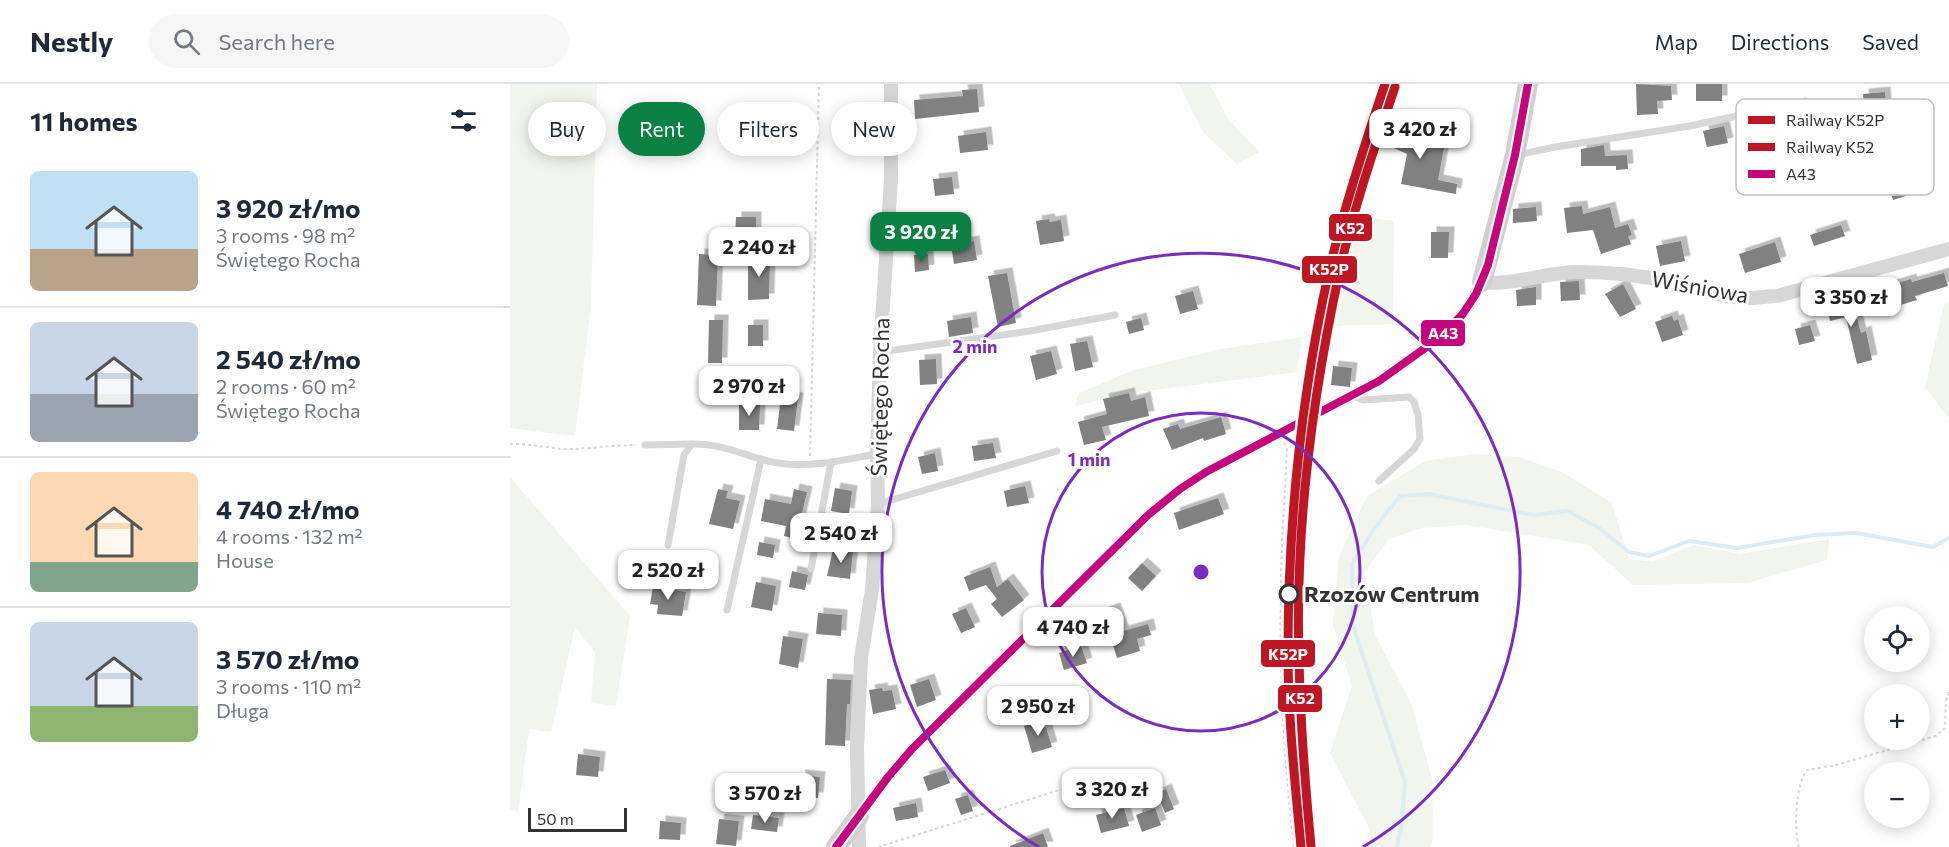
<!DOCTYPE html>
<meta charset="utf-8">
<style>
body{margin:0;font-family:Commissioner,sans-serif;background:#f6f6f7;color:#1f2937;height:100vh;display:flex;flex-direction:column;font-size:22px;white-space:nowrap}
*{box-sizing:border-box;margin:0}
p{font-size:20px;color:#747a83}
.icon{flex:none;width:33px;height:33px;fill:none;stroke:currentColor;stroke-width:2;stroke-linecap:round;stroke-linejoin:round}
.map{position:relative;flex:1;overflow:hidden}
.drawer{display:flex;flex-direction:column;background:#fff;width:510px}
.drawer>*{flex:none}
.top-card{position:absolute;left:18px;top:18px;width:570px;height:54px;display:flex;gap:12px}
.controls{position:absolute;left:1354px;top:522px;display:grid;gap:12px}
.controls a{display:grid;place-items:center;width:66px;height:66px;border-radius:50%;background:#fff;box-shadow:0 3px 15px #0003;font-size:30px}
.scale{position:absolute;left:18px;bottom:15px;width:99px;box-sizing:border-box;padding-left:6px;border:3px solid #333;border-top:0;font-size:16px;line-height:21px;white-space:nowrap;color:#333;-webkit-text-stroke:4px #fff;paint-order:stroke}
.price{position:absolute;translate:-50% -51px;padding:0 14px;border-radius:12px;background:#fff;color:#222;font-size:20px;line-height:39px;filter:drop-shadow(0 2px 3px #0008)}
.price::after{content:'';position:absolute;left:50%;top:36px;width:18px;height:14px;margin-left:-9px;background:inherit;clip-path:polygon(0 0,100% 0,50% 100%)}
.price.selected{background:#0b8043;color:#fff}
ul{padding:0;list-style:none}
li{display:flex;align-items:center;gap:18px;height:150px;padding:0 30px}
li+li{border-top:2px solid #e0e1e3}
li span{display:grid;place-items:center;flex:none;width:168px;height:120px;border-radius:9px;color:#555}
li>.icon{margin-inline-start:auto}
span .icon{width:72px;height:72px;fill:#fffc;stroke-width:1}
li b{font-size:26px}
h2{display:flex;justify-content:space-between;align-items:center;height:72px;padding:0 30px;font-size:26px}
.chip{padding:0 21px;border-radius:27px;background:#fff;box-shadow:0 3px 15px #0003;font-size:21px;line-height:54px}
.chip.selected{background:#0b8043;color:#fff}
header{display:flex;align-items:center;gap:36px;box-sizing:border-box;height:84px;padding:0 30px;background:#fff;border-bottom:2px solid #e0e1e3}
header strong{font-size:28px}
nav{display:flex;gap:33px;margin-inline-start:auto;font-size:21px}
.search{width:420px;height:54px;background:#f6f6f7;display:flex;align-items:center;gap:15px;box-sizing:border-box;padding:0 21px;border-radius:33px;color:#747a83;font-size:22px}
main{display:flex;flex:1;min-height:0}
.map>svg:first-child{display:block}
.green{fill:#f1f5ed}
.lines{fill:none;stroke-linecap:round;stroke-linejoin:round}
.stream{stroke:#ddebf3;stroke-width:4}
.building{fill:#818181;filter:url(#shadow)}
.path{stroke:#d6d6d6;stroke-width:2;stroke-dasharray:3 3;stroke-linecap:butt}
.lane{stroke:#d7d7d7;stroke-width:7}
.street{stroke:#d7d7d7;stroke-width:14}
.secondary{stroke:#d0d0d0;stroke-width:20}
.bus-1-casing{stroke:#fff;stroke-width:12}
.bus-1{stroke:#c5067d;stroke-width:8}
.rail-1-casing{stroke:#fff;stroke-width:14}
.rail-2-casing{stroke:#fff;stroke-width:14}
.rail-1{stroke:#be1622;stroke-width:9}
.rail-2{stroke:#be1622;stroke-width:9}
.ring{fill:none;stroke:#7b2cbf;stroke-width:3}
.stop-dot{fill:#fff;stroke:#333;stroke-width:3}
.labels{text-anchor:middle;stroke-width:6;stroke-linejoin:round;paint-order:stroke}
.street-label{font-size:22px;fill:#333;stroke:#fff}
.stop-label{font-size:22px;font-weight:bold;fill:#333;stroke:#fff;text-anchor:start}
.key{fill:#fff;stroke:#c2c2c2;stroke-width:1.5}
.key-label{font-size:16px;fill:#333}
.centre{fill:#7b2cbf;stroke:#fff;stroke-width:3}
.ring-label{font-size:18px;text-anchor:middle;font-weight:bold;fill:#7b2cbf;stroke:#fff;stroke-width:6;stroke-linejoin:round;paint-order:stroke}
.line-badge{stroke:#fff;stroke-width:2}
.badge-label{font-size:16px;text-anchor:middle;font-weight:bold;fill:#fff}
</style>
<header>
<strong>Nestly</strong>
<div class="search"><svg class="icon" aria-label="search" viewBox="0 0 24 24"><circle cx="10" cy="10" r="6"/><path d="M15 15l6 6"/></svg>Search here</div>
<nav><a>Map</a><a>Directions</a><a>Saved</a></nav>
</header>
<main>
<section class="drawer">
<h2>11 homes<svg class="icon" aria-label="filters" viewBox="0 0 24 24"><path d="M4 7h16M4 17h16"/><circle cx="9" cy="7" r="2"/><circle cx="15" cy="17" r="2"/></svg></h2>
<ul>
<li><span style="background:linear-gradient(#bfe0f5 65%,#b9a48a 0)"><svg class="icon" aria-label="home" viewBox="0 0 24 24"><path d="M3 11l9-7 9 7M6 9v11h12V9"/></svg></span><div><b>3 920 zł/mo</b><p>3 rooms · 98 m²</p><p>Świętego Rocha</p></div></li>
<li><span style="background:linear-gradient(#c9d6e8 60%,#9aa5b1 0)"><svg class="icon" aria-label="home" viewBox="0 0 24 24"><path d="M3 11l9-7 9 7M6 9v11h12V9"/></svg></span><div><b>2 540 zł/mo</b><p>2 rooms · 60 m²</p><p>Świętego Rocha</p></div></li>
<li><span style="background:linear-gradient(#ffd9b3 75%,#7fa58c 0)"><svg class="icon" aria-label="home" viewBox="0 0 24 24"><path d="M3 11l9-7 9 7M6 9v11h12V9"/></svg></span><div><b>4 740 zł/mo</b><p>4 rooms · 132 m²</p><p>House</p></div></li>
<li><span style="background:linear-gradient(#c9d6e8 70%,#8fb573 0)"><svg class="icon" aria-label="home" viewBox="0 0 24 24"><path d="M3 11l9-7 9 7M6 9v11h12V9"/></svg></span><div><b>3 570 zł/mo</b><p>3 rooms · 110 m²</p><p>Długa</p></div></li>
</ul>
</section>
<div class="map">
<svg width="1439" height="763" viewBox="0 0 1439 763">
<defs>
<filter id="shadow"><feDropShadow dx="5.5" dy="-5.5" stdDeviation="0" flood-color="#0004"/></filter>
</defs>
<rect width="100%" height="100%" fill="#fff"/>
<!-- green -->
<g class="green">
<path d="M0,0H87L81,221L65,352L0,344Z"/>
<path d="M669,0H700L718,35L749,68L727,80L692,47Z"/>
<path d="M851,133L884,137L883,240L821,242Z"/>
<path d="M1439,218V335L1415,303L1434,221Z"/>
<path d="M792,253L787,288L619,309L565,322L569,309L624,286L711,265Z"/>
<path d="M964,370L1009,373L1052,388L1102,419L1119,475L1143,478L1183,461L1230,470L1319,455L1317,476L1237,499L1123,501L1079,461L957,441L912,444L879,455L855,488L865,551L902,621L922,695L923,752L921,763H861L860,746L820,669L842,602L823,541L829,472L857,412L915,377Z"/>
<path d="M0,393L120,532L106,622L81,619L85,568L65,543L41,648L19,645L8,728L0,725Z"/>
</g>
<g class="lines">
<!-- stream -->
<path class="stream" d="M887,763L891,744L895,698L843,542L842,480L864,445L890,412L918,410L1024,431L1058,427L1089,444L1119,468L1139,472L1179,457L1227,464L1305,451L1346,449L1423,463L1439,454"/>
</g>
<!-- building -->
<g class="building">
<path d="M1126,0L1161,2L1162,16L1147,17L1148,30L1127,31Z"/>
<rect x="1186" y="0" width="26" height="17"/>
<path d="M467,5L469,28L405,35L404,16L453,12L452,6Z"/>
<path d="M1375,8L1377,28L1355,30L1353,10Z"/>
<path d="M882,37L896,43L893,51L935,59L928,96L947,100L946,110L891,100L897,70L873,59Z"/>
<path d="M1214,42L1218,59L1197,63L1193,47Z"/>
<path d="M476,48L478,66L450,69L448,52Z"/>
<rect x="345" y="51" width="20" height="19"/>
<path d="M1094,61L1095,72L1117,71L1118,85L1106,86V82H1071V65Z"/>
<path d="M1402,91L1405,101L1400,103L1402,110L1383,116L1377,98Z"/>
<path d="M442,93L444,110L425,112L423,95Z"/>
<path d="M1072,122L1073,130L1100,123L1105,144L1118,140L1122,151L1118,152L1121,160L1091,170L1083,146L1057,149L1054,124Z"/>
<path d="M1026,123L1027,137L1003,139V125Z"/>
<path d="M226,133H246V153H225Z"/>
<path d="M539,135L540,138L551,136L554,157L530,161L526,137Z"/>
<path d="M1331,141L1335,152L1304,162L1300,151Z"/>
<path d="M921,148H939L938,174H921Z"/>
<path d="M464,157L467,176L444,180L441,161Z"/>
<path d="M1171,157L1175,177L1150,182L1146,162Z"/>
<path d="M1265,158L1271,178L1235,189L1229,170Z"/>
<path d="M189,170L208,171L206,222L187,221Z"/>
<path d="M418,170L419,186L405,188L404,171Z"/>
<path d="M238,172H260L259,215L238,216Z"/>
<path d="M497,189L506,239L488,243L478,192Z"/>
<path d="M1434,189L1438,202L1405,212L1407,216L1387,222L1381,201L1401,195L1402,198Z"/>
<path d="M1069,197L1070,216L1051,217L1050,198Z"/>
<path d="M1113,200L1126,225L1110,233L1095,210Z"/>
<path d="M1026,203V221L1007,222L1006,206Z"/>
<path d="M683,207L688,225L670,230L665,212Z"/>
<path d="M1341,213L1351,249L1356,247L1362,276L1347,280L1336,233L1320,237L1316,220Z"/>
<path d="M1162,232L1164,237L1168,235L1173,251L1152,258L1145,238Z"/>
<path d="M461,233L463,249L439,253L437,237Z"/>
<path d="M631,234L634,246L619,250L616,238Z"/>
<path d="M199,236H213L212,279H198Z"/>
<rect x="238" y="241" width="15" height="21"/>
<path d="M1300,241L1305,257L1289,261L1285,245Z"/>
<path d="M577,257L583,283L565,287L560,260Z"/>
<path d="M541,267L547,290L526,296L520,272Z"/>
<path d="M426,275L427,300L410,301L409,276Z"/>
<path d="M823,282L842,284L840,303L821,301Z"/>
<path d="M619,309L621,317L635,313L639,332L592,343L596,356L574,361L568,338L597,330L593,315Z"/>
<path d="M271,312L288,314L284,347L267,345Z"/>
<path d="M229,321H250L249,346H229Z"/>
<path d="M711,333L716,350L694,357L693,354L662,366L653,345L668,340L670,345Z"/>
<path d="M483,359L486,374L464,377L462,362Z"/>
<path d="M425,369L428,387L412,390L408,373Z"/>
<path d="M515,402L519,419L497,423L494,407Z"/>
<path d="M325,404L342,407L339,430L321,427Z"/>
<path d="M208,405L218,407L216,414L230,417L223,445L199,440Z"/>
<path d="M284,405L297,408L286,455L274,452L276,442L251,437L255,415L281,420Z"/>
<path d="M708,414L714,430L669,446L664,429Z"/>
<path d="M249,458L265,461L263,474L247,471Z"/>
<path d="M323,465L343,468L340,495L317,492Z"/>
<path d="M632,479L646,492L632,507L618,494Z"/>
<path d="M480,483L487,503L498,495L514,516L492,533L481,520L487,515L476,501L459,507L454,493Z"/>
<path d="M282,487L298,491L295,506L279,503Z"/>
<path d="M246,498L266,502L262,527L241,523Z"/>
<path d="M143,503L176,508L172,532L147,530L148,521L140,520Z"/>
<path d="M456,524L465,543L451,549L442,530Z"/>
<path d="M605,524L613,547L638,540L641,551L627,555L630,567L607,574L596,539L592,540L588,530Z"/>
<path d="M308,529L332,531L331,552L306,550Z"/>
<path d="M273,552L293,555L288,584L269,580Z"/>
<path d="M571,562L577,579L554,586L549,569Z"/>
<path d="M317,595L341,596L340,620H337L335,662L315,661Z"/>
<path d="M419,595L426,616L407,623L400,601Z"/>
<path d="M372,604L373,607L382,606L386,625L363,630L359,606Z"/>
<path d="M531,637L533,644L536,643L542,663L522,669L514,642Z"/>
<path d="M68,670L90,673L88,693L66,691Z"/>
<path d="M435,686L440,699L418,707L413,693Z"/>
<path d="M290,691L310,693L308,714L288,712Z"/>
<path d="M656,705L664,725L655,729L647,709Z"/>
<path d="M458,711L463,727L451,731L445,715Z"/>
<path d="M406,719L408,733L386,737L383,724Z"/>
<path d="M614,724L619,742L591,749L586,731Z"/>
<path d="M645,724L651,741L632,748L626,731Z"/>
<path d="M243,731L269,734L267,748L241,745Z"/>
<path d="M209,735L229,737L226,762L206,760Z"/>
<path d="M150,737L171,739L170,756L149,755Z"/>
<path d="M533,749L538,763H500V762Z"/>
</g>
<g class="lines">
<!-- path -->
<g class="path">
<path d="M774,359L777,364C775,412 771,459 771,506C769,593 774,677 784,763"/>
<path d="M0,360C22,359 43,366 65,365C85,364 105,361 126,361"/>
<path d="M300,372L309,0"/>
<path d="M368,763L610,687"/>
<path d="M1289,763C1284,745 1285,701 1297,686L1322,682L1426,652L1435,644L1436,616L1439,608"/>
</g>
<!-- lane -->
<g class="lane">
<path d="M1007,71L1045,63L1180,42L1296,17"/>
<path d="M370,268L520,247L605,231"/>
<path d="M844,312L853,316L899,313L904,318L908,331L910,355L904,365L869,397"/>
<path d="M135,361L182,360"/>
<path d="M368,420L547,367"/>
<path d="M158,461L174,371L182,360C218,359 242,377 276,380C306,383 337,375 367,370"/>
<path d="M301,485L321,378"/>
<path d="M217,526L251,376"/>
<path d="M350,730L378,693L402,665L449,617L524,546L638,431C659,413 681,396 705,383C794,332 923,295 972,198"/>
</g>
<!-- street -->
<g class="street">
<path d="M972,198C1003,202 1036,188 1068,188C1098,188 1130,191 1159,198C1185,204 1213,214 1240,214C1249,214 1258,212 1267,212L1439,165"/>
<path d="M349,763L347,665L351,574L362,506L368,420L367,370L370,268L381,95V0"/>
</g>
<!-- secondary -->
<g class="secondary">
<path d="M972,198L1005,71L1018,0"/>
<path d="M326,763L349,732"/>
</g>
<defs>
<path id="bus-1" d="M326,763L378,693L402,665L638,431L670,405L696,388L869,297L925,257L952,231L966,210L978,181L1005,71L1018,0"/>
</defs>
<!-- bus-1 casing -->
<use href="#bus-1" class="bus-1-casing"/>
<!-- bus-1 -->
<use href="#bus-1" class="bus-1"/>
<defs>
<path id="rail-1" d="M791,763C785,698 778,634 778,569C778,440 791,312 819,187C834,123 854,62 875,0"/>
<path id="rail-2" d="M801,762C795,699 790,636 789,572C785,444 802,315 829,190C843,126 864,65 885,3"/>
</defs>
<!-- rail-1 casing -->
<use href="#rail-1" class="rail-1-casing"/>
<!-- rail-2 casing -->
<use href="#rail-2" class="rail-2-casing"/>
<!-- rail-1 -->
<use href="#rail-1" class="rail-1"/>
<!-- rail-2 -->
<use href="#rail-2" class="rail-2"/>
</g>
<!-- distance rings -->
<g class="ring">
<circle cx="691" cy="488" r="159"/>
<path d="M529 763A319 319 0 1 1 853 763"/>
</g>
<!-- markers -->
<circle class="stop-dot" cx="779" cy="510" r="9"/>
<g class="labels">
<!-- street labels -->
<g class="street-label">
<text transform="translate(1190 203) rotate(10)" y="8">Wiśniowa</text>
<text transform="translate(370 313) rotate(-89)" y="8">Świętego Rocha</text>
</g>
<!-- stop labels -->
<g class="stop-label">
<text x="794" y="518">Rzozów Centrum</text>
</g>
</g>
<!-- legend -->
<rect x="1226" y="15" width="198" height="96" rx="9" class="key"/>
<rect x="1238" y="32" width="27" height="8" fill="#be1622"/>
<rect x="1238" y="59" width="27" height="8" fill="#be1622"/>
<rect x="1238" y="86" width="27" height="8" fill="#c5067d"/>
<g class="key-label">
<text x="1276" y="42">Railway K52P</text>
<text x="1276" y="69">Railway K52</text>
<text x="1276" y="96">A43</text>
</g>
<circle cx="691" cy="488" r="9" class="centre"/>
<g class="ring-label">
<text x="465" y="269">2 min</text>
<text x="579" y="382">1 min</text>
</g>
<g class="line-badge">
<rect x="818" y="129" width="45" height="29" rx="6" fill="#be1622"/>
<rect x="791" y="171" width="57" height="29" rx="6" fill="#be1622"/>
<rect x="910" y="235" width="46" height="28" rx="6" fill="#c5067d"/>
<rect x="750" y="555" width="56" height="29" rx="6" fill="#be1622"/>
<rect x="767" y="600" width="46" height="29" rx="6" fill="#be1622"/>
</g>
<g class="badge-label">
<text x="840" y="150">K52</text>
<text x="819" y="191">K52P</text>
<text x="933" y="255">A43</text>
<text x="778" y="576">K52P</text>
<text x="790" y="620">K52</text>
</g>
</svg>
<div class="controls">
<a><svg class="icon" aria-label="locate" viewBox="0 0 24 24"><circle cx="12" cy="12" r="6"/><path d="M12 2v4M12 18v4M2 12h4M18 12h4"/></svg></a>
<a>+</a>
<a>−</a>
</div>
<div class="scale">50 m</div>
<b class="price" style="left:910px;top:76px">3 420 zł</b>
<b class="price selected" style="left:411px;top:179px">3 920 zł</b>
<b class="price" style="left:249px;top:194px">2 240 zł</b>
<b class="price" style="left:1341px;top:244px">3 350 zł</b>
<b class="price" style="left:239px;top:333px">2 970 zł</b>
<b class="price" style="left:331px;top:480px">2 540 zł</b>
<b class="price" style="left:158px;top:517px">2 520 zł</b>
<b class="price" style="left:563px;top:574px">4 740 zł</b>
<b class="price" style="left:528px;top:653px">2 950 zł</b>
<b class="price" style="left:602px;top:736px">3 320 zł</b>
<b class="price" style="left:255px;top:740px">3 570 zł</b>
<div class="top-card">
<a class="chip">Buy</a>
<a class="chip selected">Rent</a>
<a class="chip">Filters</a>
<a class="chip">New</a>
</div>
</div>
</main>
